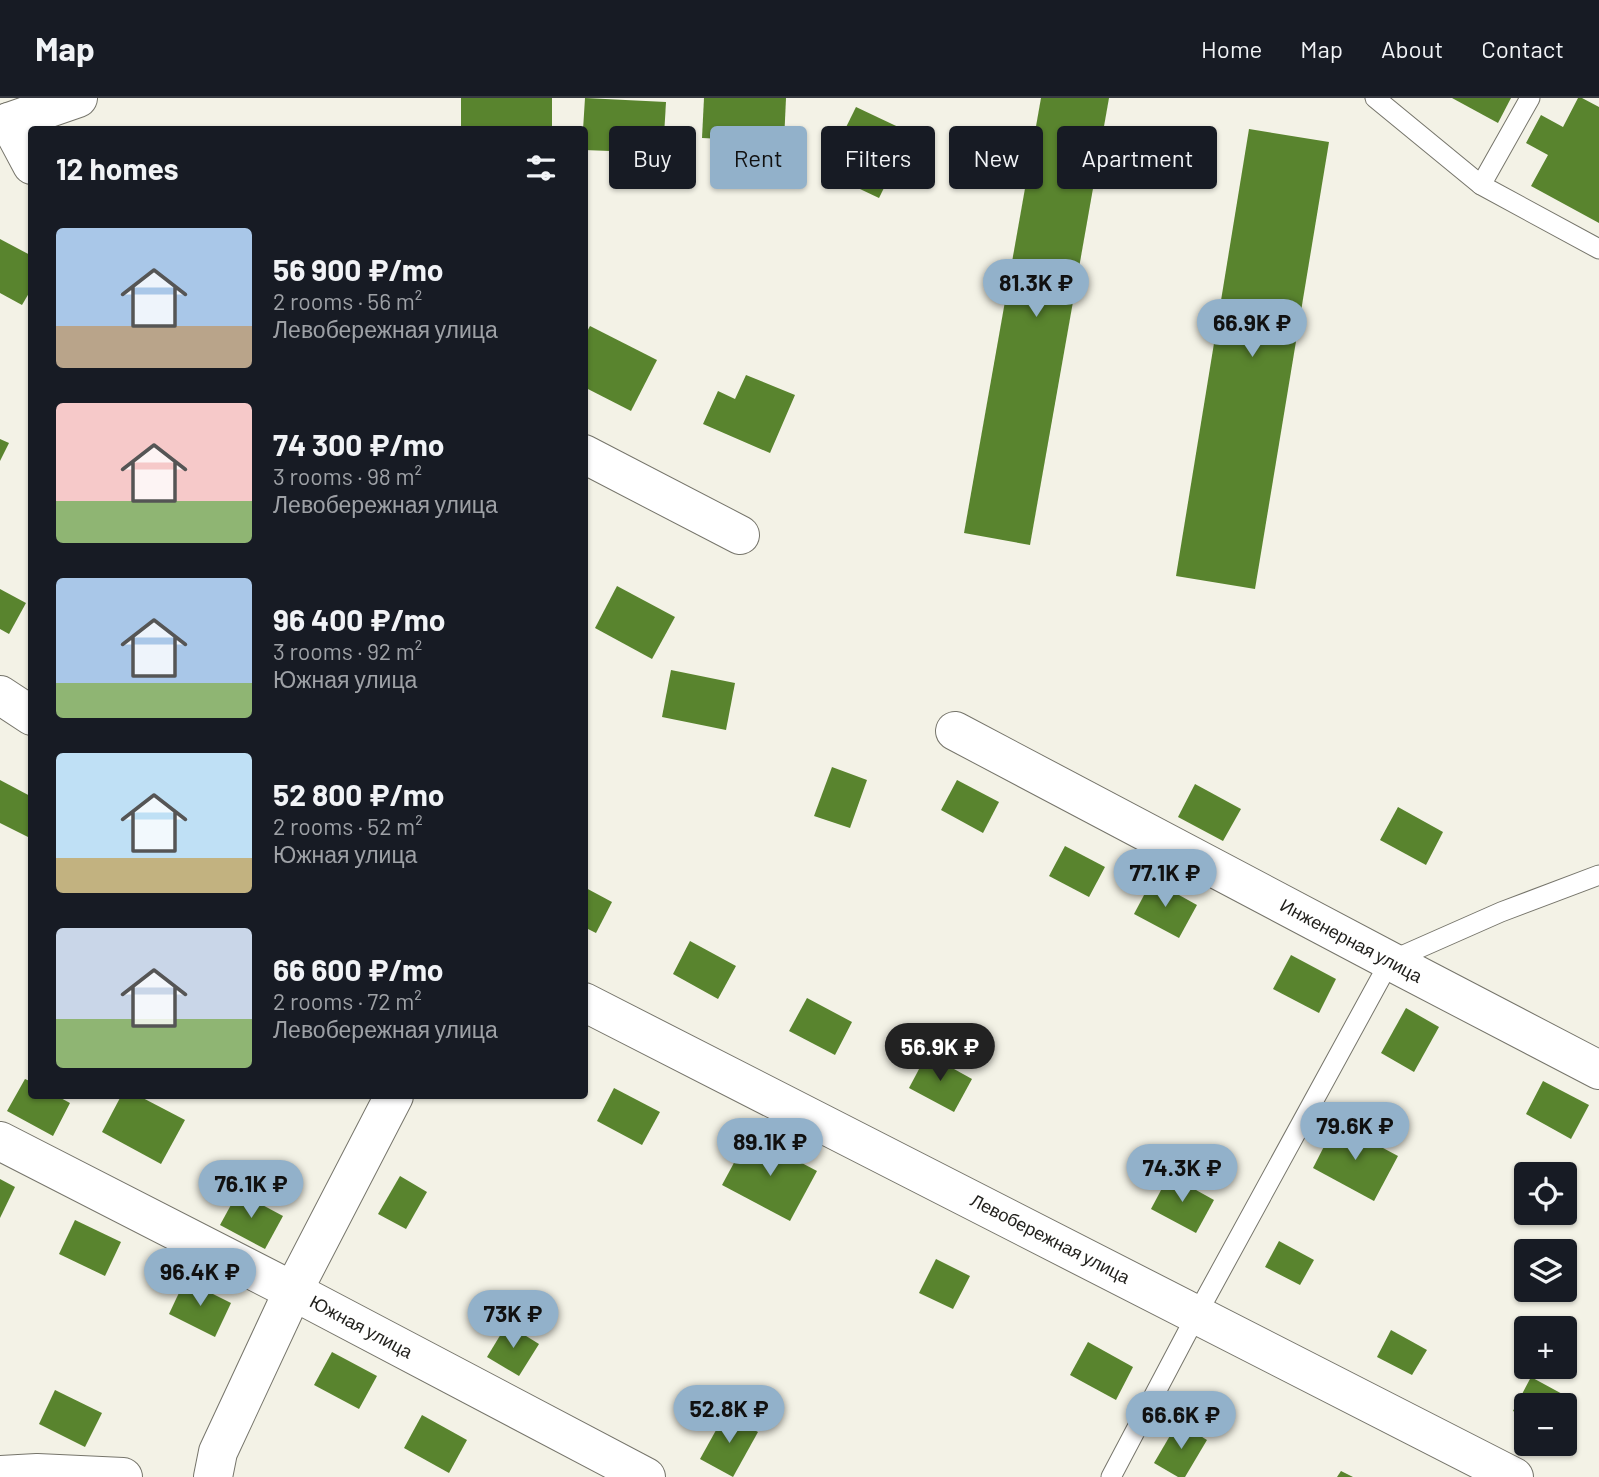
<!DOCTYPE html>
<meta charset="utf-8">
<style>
body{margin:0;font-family:Barlow,sans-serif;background:#20242c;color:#f1f3f6;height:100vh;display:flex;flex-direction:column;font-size:26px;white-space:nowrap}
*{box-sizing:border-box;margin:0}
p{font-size:23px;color:#9ea1a6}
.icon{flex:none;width:38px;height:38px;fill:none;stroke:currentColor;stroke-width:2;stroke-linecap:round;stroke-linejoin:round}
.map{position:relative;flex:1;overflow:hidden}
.details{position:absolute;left:28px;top:28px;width:560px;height:973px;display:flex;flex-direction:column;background:#171b24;border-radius:7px;box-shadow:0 2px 5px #0004}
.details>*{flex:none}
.banner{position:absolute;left:609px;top:28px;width:665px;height:63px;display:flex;gap:14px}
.buttons{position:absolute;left:1514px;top:1064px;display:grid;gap:14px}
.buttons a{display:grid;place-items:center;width:63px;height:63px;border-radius:7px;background:#171b24;box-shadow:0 2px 5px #0004;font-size:35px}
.price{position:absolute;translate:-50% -60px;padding:0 16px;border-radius:24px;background:#92b1ca;color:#111;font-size:23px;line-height:46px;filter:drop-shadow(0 2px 4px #0008)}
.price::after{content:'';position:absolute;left:50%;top:42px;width:21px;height:16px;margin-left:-10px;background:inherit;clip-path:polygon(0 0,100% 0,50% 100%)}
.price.current{background:#222;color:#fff}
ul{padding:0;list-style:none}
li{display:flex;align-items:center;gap:21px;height:175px;padding:0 28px}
li span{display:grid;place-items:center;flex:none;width:196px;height:140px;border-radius:7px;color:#555}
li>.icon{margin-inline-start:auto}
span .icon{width:84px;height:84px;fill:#fffc;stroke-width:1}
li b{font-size:30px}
h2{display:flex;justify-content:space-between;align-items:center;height:84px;padding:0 28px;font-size:30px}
.chip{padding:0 24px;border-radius:7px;background:#171b24;box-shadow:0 2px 5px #0004;font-size:24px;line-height:63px}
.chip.current{background:#92b1ca;color:#111}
header{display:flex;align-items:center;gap:42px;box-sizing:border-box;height:98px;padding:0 35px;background:#171b24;border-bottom:2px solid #363941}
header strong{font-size:33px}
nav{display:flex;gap:38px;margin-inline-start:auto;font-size:24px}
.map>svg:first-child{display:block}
.building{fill:#59842e}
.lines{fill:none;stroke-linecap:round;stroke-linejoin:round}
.lane-casing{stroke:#76756b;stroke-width:21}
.street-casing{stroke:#76756b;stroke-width:40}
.lane{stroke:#fff;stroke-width:19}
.street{stroke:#fff;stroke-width:38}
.labels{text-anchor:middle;stroke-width:5;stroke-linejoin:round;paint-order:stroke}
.street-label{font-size:18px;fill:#201f1b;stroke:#fff}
</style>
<header>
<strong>Map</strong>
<nav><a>Home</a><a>Map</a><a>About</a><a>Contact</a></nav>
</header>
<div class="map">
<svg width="1599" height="1379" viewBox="0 0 1599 1379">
<rect width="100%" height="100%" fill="#f3f2e6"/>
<!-- building -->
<g class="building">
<rect x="461" y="0" width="91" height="32"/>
<path d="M585,0L666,4L663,55L584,52L583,32Z"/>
<path d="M704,0H786L784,44L702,40Z"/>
<path d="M1041,0H1109L1030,447L964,435Z"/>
<path d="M1452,0H1511L1498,25Z"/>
<path d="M1578,0H1582L1599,9V125L1531,88L1548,57L1526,45L1541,17L1563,29Z"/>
<path d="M856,9L911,35L879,100L824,74Z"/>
<path d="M1249,31L1329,44L1255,491L1176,478Z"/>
<path d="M0,141L32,158V190L22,207L0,195Z"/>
<path d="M590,228L657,262L631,313L584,289V239Z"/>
<path d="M746,277L795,297L770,355L703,326L718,293L735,301Z"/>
<path d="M0,341L9,345L0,363Z"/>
<path d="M617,488L675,519L652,561L595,530Z"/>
<path d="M0,491L26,505L9,536L0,531Z"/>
<path d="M671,572L735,585L726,632L662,619Z"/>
<path d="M832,669L867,682L850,730L814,718Z"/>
<path d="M0,682L32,699V733L28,739L0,725Z"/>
<path d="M957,682L999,704L983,735L941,712Z"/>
<path d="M1195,686L1241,711L1223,743L1178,719Z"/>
<path d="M1398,709L1443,734L1426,767L1380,742Z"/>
<path d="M1065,748L1105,769L1089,799L1049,778Z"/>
<path d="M1152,782L1197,807L1179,840L1134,816Z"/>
<path d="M584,789L612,804L596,835L584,829Z"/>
<path d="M690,843L736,868L718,901L673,876Z"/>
<path d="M1291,857L1336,881L1319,915L1273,891Z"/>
<path d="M807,900L852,924L835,957L789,933Z"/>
<path d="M1406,910L1439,929L1414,974L1381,955Z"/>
<path d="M927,956L972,981L954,1014L909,990Z"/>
<path d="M25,981L32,984V998H57L70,1005L53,1038L7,1013Z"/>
<path d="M1543,983L1589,1007L1571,1041L1526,1016Z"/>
<path d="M614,990L660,1014L642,1047L597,1023Z"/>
<path d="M121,998H139L185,1022L161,1066L102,1034Z"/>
<path d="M1336,1025L1398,1058L1374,1103L1313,1070Z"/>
<path d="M749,1037L817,1073L790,1123L722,1087Z"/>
<path d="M1169,1077L1214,1102L1196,1135L1151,1111Z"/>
<path d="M400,1078L427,1094L406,1131L378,1116Z"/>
<path d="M0,1081L15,1089L0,1120Z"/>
<path d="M238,1094L283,1118L265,1151L220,1127Z"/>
<path d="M75,1122L121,1144L105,1178L59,1156Z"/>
<path d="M1279,1143L1314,1162L1300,1187L1265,1169Z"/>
<path d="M936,1161L970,1178L953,1211L919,1195Z"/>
<path d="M185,1182L231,1205L215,1239L169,1216Z"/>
<path d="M507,1226L539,1246L519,1278L487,1259Z"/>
<path d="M1391,1232L1427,1252L1412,1277L1377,1259Z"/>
<path d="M1088,1244L1133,1269L1116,1302L1070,1277Z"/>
<path d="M332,1254L377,1278L359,1311L314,1287Z"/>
<path d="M1531,1279L1577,1304L1564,1326V1307H1526V1319L1513,1313Z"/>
<path d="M55,1292L102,1315L85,1349L39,1326Z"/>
<path d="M725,1316L758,1334L733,1379L700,1361Z"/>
<path d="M422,1317L467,1342L449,1375L404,1350Z"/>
<path d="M1178,1324L1207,1342L1185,1379H1178L1154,1365Z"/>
<path d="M1341,1373L1353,1379H1337Z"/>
</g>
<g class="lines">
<defs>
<g id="lane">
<path d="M1375,0L1481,87"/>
<path d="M1530,0L1481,87L1599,151"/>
<path d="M1111,1379L1197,1216L1390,863L1501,814L1599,777"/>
</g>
<g id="street">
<path d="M9,24L32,67"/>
<path d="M0,27L78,0"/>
<path d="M584,356L740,437"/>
<path d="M0,597L32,618"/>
<path d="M955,633L1390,863L1599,972"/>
<path d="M584,904L1514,1379"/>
<path d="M0,1043L293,1193L646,1379"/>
<path d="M0,1377L37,1375L123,1379"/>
<path d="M213,1379L218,1354L293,1193L394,998"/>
</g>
</defs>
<!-- lane casing -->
<use href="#lane" class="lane-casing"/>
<!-- street casing -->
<use href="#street" class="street-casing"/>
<!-- lane -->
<use href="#lane" class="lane"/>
<!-- street -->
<use href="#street" class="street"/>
</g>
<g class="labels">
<!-- street labels -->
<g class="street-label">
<text transform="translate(1351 843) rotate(28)" y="6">Инженерная улица</text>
<text transform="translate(1050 1141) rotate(27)" y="6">Левобережная улица</text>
<text transform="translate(361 1229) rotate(28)" y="6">Южная улица</text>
</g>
</g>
</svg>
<div class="buttons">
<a><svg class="icon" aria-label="locate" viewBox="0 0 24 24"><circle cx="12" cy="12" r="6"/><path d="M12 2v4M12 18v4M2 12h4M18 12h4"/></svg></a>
<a><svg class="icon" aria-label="layers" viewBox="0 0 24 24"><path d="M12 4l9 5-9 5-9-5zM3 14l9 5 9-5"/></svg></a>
<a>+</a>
<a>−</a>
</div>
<b class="price" style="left:1036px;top:221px">81.3K ₽</b>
<b class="price" style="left:1252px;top:261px">66.9K ₽</b>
<b class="price" style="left:1165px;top:811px">77.1K ₽</b>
<b class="price current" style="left:940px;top:985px">56.9K ₽</b>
<b class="price" style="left:1355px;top:1064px">79.6K ₽</b>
<b class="price" style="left:770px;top:1080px">89.1K ₽</b>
<b class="price" style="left:1182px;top:1106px">74.3K ₽</b>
<b class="price" style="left:251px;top:1122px">76.1K ₽</b>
<b class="price" style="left:200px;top:1210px">96.4K ₽</b>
<b class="price" style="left:513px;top:1252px">73K ₽</b>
<b class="price" style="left:729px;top:1347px">52.8K ₽</b>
<b class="price" style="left:1181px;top:1353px">66.6K ₽</b>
<div class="banner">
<a class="chip">Buy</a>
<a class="chip current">Rent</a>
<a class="chip">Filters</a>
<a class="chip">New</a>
<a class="chip">Apartment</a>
</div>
<section class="details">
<h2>12 homes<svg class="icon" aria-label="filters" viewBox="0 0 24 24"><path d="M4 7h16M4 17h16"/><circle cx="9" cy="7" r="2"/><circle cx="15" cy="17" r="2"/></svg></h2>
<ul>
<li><span style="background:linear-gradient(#a9c7e8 70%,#b9a48a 0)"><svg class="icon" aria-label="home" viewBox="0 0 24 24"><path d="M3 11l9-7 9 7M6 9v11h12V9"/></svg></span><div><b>56 900 ₽/mo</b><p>2 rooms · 56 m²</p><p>Левобережная улица</p></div></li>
<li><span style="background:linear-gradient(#f6c9c9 70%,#8fb573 0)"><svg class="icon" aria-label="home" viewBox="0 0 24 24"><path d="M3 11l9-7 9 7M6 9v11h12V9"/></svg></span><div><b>74 300 ₽/mo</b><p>3 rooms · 98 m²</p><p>Левобережная улица</p></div></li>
<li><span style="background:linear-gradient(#a9c7e8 75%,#8fb573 0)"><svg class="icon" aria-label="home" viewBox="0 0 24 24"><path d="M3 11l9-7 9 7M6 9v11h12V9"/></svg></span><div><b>96 400 ₽/mo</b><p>3 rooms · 92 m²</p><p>Южная улица</p></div></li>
<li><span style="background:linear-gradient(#bfe0f5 75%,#c2b280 0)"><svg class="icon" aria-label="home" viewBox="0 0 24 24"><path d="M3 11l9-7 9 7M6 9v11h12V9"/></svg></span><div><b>52 800 ₽/mo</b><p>2 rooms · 52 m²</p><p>Южная улица</p></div></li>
<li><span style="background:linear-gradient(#c9d6e8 65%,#8fb573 0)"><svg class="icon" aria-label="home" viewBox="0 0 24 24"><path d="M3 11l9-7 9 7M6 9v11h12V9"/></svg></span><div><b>66 600 ₽/mo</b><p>2 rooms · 72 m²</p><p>Левобережная улица</p></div></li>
</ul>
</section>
</div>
